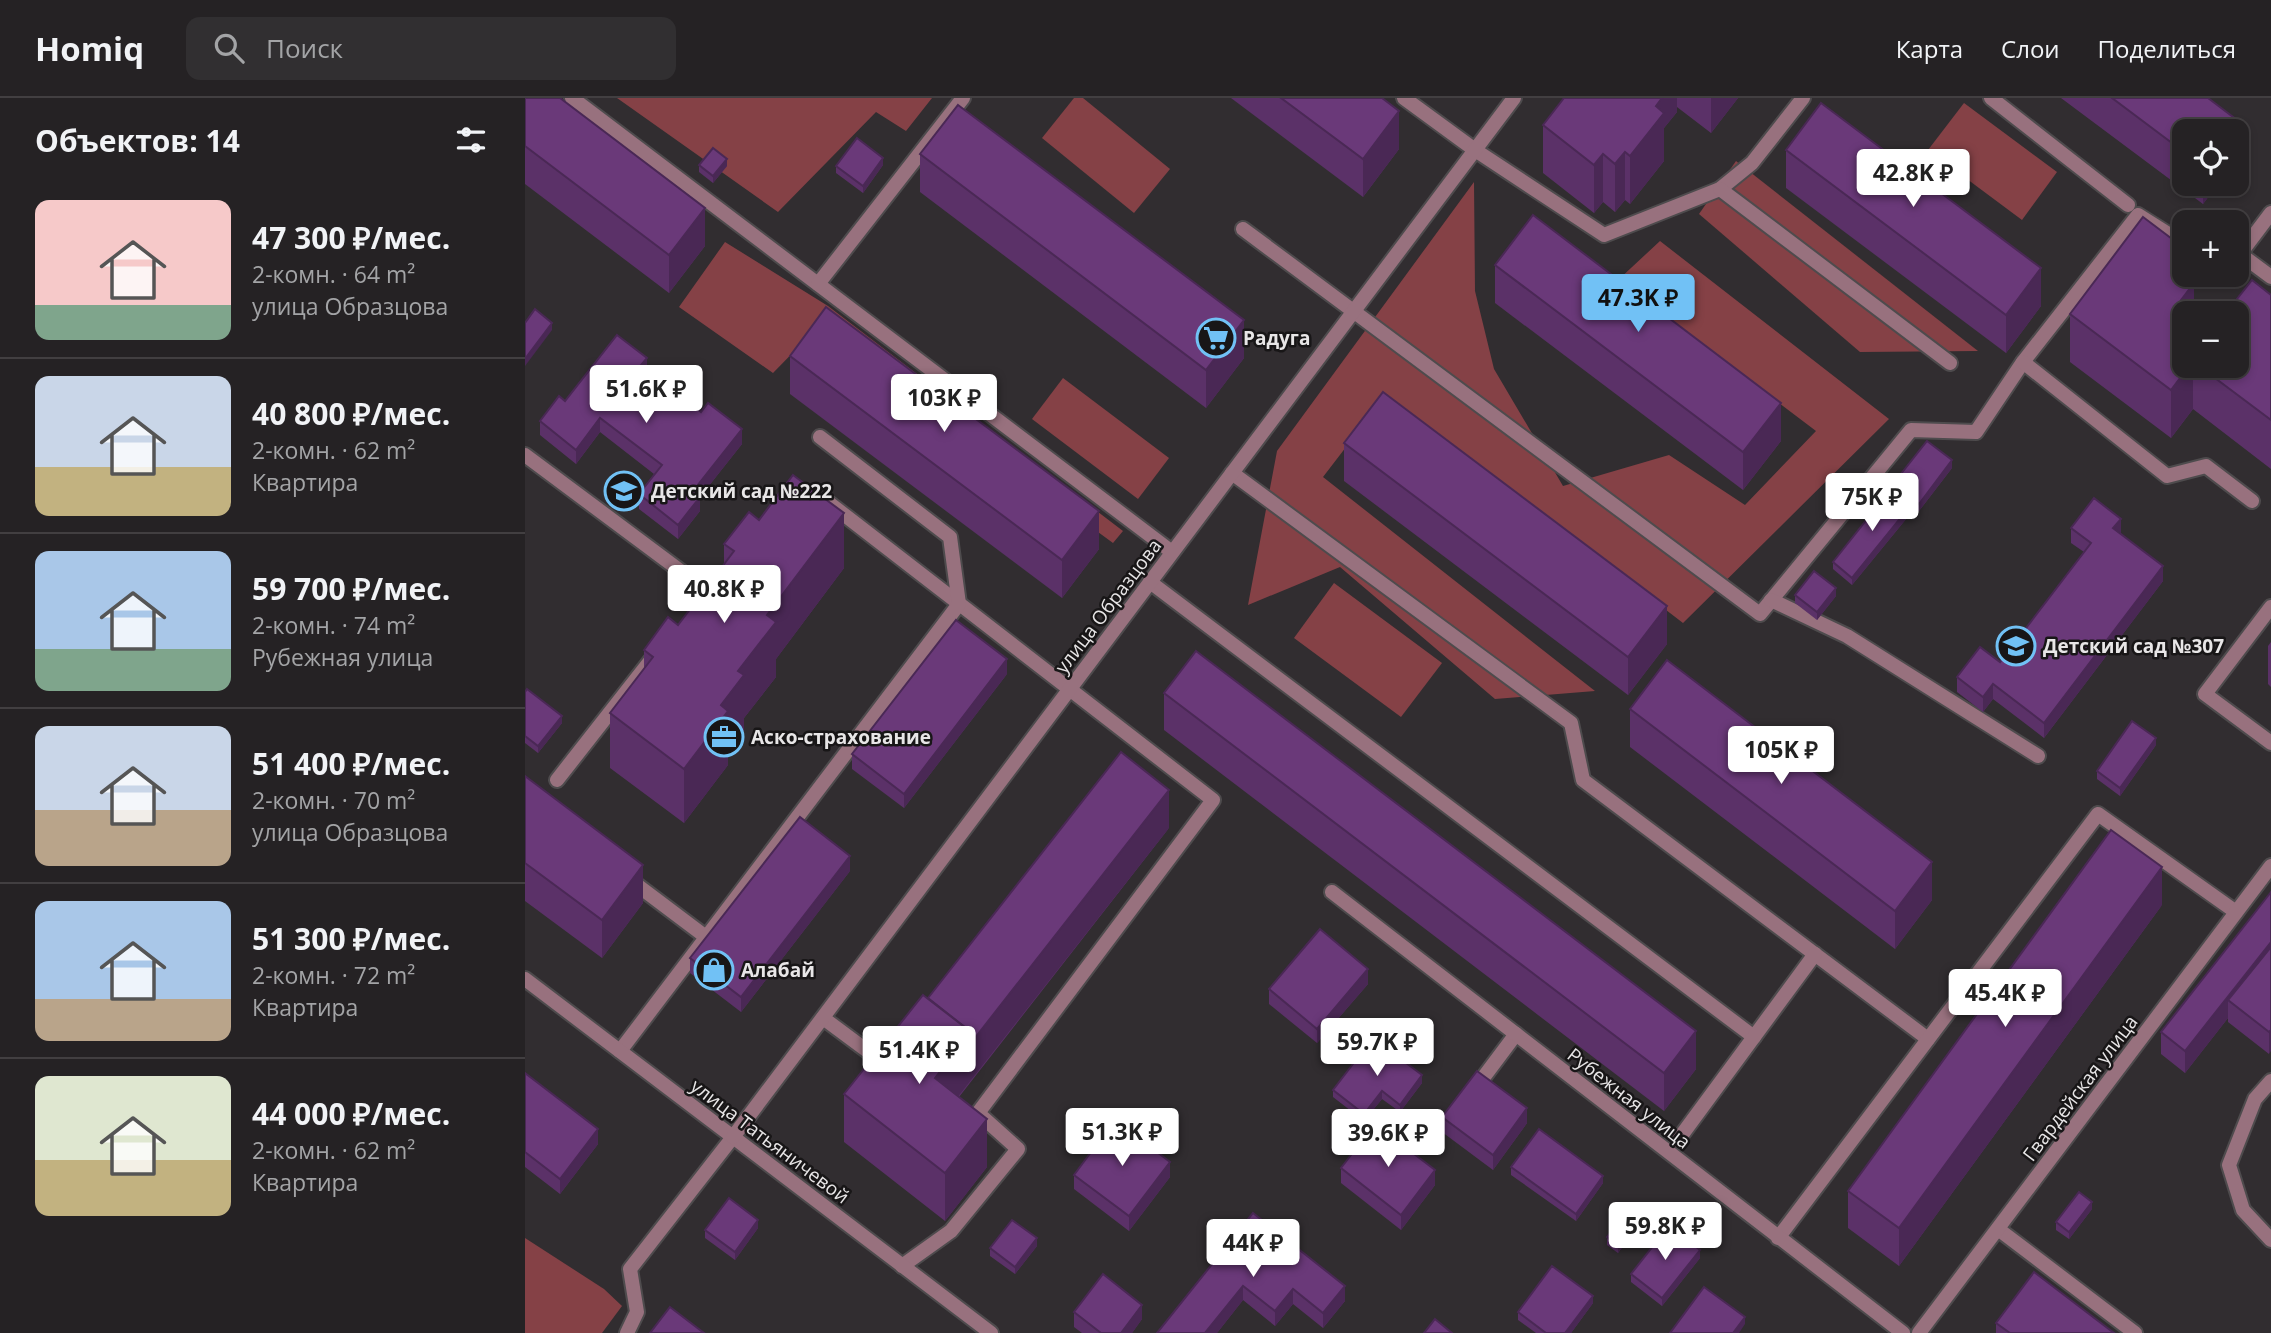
<!DOCTYPE html>
<html lang="ru">
<meta charset="utf-8">
<style>
body{margin:0;font-family:"Open Sans",sans-serif;background:#312f31;color:#f1f3f6;height:100vh;display:flex;flex-direction:column;font-size:26px;white-space:nowrap}
*{box-sizing:border-box;margin:0}
p{font-size:23px;color:#a3a4a6}
.icon{flex:none;width:38px;height:38px;fill:none;stroke:currentColor;stroke-width:2;stroke-linecap:round;stroke-linejoin:round}
.map{position:relative;flex:1;overflow:hidden}
.sheet{display:flex;flex-direction:column;background:#252224;width:525px}
.sheet>*{flex:none}
.fabs{position:absolute;left:1647px;top:21px;display:grid;gap:14px}
.fabs a{display:grid;place-items:center;width:77px;height:77px;border-radius:14px;background:#252224;box-shadow:0 4px 10px #0003,0 0 0 2px #423f41;font-size:35px}
.price{position:absolute;translate:-50% -60px;padding:0 16px;border-radius:7px;background:#fff;color:#222;font-size:23px;line-height:46px;filter:drop-shadow(0 2px 4px #0008)}
.price::after{content:'';position:absolute;left:50%;top:42px;width:21px;height:16px;margin-left:-10px;background:inherit;clip-path:polygon(0 0,100% 0,50% 100%)}
.price.current{background:#71c1f5;color:#111}
ul{padding:0;list-style:none}
li{display:flex;align-items:center;gap:21px;height:175px;padding:0 35px}
li+li{border-top:2px solid #423f41}
li span{display:grid;place-items:center;flex:none;width:196px;height:140px;border-radius:14px;color:#555}
li>.icon{margin-inline-start:auto}
span .icon{width:84px;height:84px;fill:#fffc;stroke-width:1}
li b{font-size:30px}
h2{display:flex;justify-content:space-between;align-items:center;height:84px;padding:0 35px;font-size:30px}
header{display:flex;align-items:center;gap:42px;box-sizing:border-box;height:98px;padding:0 35px;background:#252224;border-bottom:2px solid #423f41}
header strong{font-size:33px}
nav{display:flex;gap:38px;margin-inline-start:auto;font-size:24px}
.search{width:490px;height:63px;background:#312f31;display:flex;align-items:center;gap:18px;box-sizing:border-box;padding:0 24px;border-radius:14px;color:#a3a4a6;font-size:26px}
main{display:flex;flex:1;min-height:0}
.map>svg:first-child{display:block}
.green{fill:#854146}
.lines{fill:none;stroke-linecap:round;stroke-linejoin:round}
.service-casing{stroke:#4e4b4d;stroke-width:18}
.minor-casing{stroke:#4e4b4d;stroke-width:18}
.service{stroke:#98717e;stroke-width:14}
.minor{stroke:#98717e;stroke-width:14}
.wall{fill:#5b3168}
.shaded-wall{fill:#4a2855}
.building{fill:#6a3979;stroke:#4a2855;stroke-width:2}
.labels{text-anchor:middle;stroke-width:5;stroke-linejoin:round;paint-order:stroke}
.poi-label{font-size:19px;font-weight:bold;fill:#e8e6e7;stroke:#181617;text-anchor:start}
.street-label{font-size:19px;fill:#e8e6e7;stroke:#181617}
</style>
<header>
<strong>Homiq</strong>
<div class="search"><svg class="icon" aria-label="search" viewBox="0 0 24 24"><circle cx="10" cy="10" r="6"/><path d="M15 15l6 6"/></svg>Поиск</div>
<nav><a>Карта</a><a>Слои</a><a>Поделиться</a></nav>
</header>
<main>
<section class="sheet">
<h2>Объектов: 14<svg class="icon" aria-label="filters" viewBox="0 0 24 24"><path d="M4 7h16M4 17h16"/><circle cx="9" cy="7" r="2"/><circle cx="15" cy="17" r="2"/></svg></h2>
<ul>
<li><span style="background:linear-gradient(#f6c9c9 75%,#7fa58c 0)"><svg class="icon" aria-label="home" viewBox="0 0 24 24"><path d="M3 11l9-7 9 7M6 9v11h12V9"/></svg></span><div><b>47 300 ₽/мес.</b><p>2-комн. · 64 m²</p><p>улица Образцова</p></div></li>
<li><span style="background:linear-gradient(#c9d6e8 65%,#c2b280 0)"><svg class="icon" aria-label="home" viewBox="0 0 24 24"><path d="M3 11l9-7 9 7M6 9v11h12V9"/></svg></span><div><b>40 800 ₽/мес.</b><p>2-комн. · 62 m²</p><p>Квартира</p></div></li>
<li><span style="background:linear-gradient(#a9c7e8 70%,#7fa58c 0)"><svg class="icon" aria-label="home" viewBox="0 0 24 24"><path d="M3 11l9-7 9 7M6 9v11h12V9"/></svg></span><div><b>59 700 ₽/мес.</b><p>2-комн. · 74 m²</p><p>Рубежная улица</p></div></li>
<li><span style="background:linear-gradient(#c9d6e8 60%,#b9a48a 0)"><svg class="icon" aria-label="home" viewBox="0 0 24 24"><path d="M3 11l9-7 9 7M6 9v11h12V9"/></svg></span><div><b>51 400 ₽/мес.</b><p>2-комн. · 70 m²</p><p>улица Образцова</p></div></li>
<li><span style="background:linear-gradient(#a9c7e8 70%,#b9a48a 0)"><svg class="icon" aria-label="home" viewBox="0 0 24 24"><path d="M3 11l9-7 9 7M6 9v11h12V9"/></svg></span><div><b>51 300 ₽/мес.</b><p>2-комн. · 72 m²</p><p>Квартира</p></div></li>
<li><span style="background:linear-gradient(#dfe7d0 60%,#c2b280 0)"><svg class="icon" aria-label="home" viewBox="0 0 24 24"><path d="M3 11l9-7 9 7M6 9v11h12V9"/></svg></span><div><b>44 000 ₽/мес.</b><p>2-комн. · 62 m²</p><p>Квартира</p></div></li>
</ul>
</section>
<div class="map">
<svg width="1746" height="1235" viewBox="0 0 1746 1235">
<rect width="100%" height="100%" fill="#312d30"/>
<!-- green -->
<g class="green">
<path d="M92,0H407L381,33L351,14L253,114Z"/>
<path d="M549,0H558L645,71L609,115L517,40Z"/>
<path d="M1439,5L1532,74L1497,122L1403,52Z"/>
<path d="M1211,63L1453,253L1335,254L1174,116Z"/>
<path d="M949,84L950,193L969,271L1038,388L1144,357L1220,407L1291,333L1092,183L1135,143L1364,321L1158,525L861,297L798,379L1070,593L970,601L815,469L723,507L752,353Z"/>
<path d="M200,144L303,208L598,433L588,445L293,229L248,275L154,209Z"/>
<path d="M538,280L644,360L613,401L507,321Z"/>
<path d="M809,485L917,565L876,619L769,540Z"/>
<path d="M0,1140L79,1191L97,1208L77,1235H0Z"/>
</g>
<g class="lines">
<defs>
<g id="service">
<path d="M47,0L647,454"/>
<path d="M879,0L950,52L1079,137L1195,91L1227,65L1278,0"/>
<path d="M1466,0L1603,107"/>
<path d="M1195,91L1425,265"/>
<path d="M718,131L1235,516L1386,332L1451,334L1498,264L1613,117L1659,146"/>
<path d="M1712,156H1715L1746,115"/>
<path d="M1715,156L1746,179"/>
<path d="M293,186L438,0"/>
<path d="M1498,264L1642,378L1681,368L1727,403"/>
<path d="M0,357L181,492"/>
<path d="M707,375L1046,625L1058,682L1403,941"/>
<path d="M304,405L688,702L453,1015L493,1051L426,1133L377,1168"/>
<path d="M625,484L1229,939"/>
<path d="M1246,502L1322,538L1513,658"/>
<path d="M1746,509L1680,596L1746,645"/>
<path d="M32,682L126,562"/>
<path d="M104,781L181,839"/>
<path d="M298,920L364,969"/>
<path d="M95,953L434,506L425,439L295,339"/>
<path d="M958,980L991,936"/>
<path d="M1746,983L1730,1001L1704,1067L1718,1112L1746,1142"/>
<path d="M1153,1042L1290,856"/>
<path d="M1473,1131L1610,1235"/>
<path d="M1253,1140L1573,716L1711,814"/>
<path d="M102,1235L112,1214L105,1171L208,1039"/>
</g>
<g id="minor">
<path d="M807,794L1378,1235"/>
<path d="M0,881L466,1235"/>
<path d="M208,1039L989,0"/>
<path d="M1394,1235L1746,768"/>
</g>
</defs>
<!-- service casing -->
<use href="#service" class="service-casing"/>
<!-- minor casing -->
<use href="#minor" class="minor-casing"/>
<!-- service -->
<use href="#service" class="service"/>
<!-- minor -->
<use href="#minor" class="minor"/>
</g>
<!-- wall -->
<g class="wall">
<path d="M0,0L180,148L144,195L0,86Z"/>
<path d="M706,0H857L874,51L838,99Z"/>
<path d="M1039,0H1213L1186,35L1152,9V14L1139,30V63L1105,106L1100,102L1090,114L1078,104L1069,115L1018,75V27Z"/>
<path d="M1536,0H1683L1712,60L1659,33V86H1693L1678,106Z"/>
<path d="M1261,52L1516,208L1481,255L1261,90Z"/>
<path d="M395,56L719,260L681,310L395,94Z"/>
<path d="M174,67L202,68L188,85L174,74Z"/>
<path d="M358,67L338,95L311,75V68Z"/>
<path d="M970,167L1256,343L1218,392L970,205Z"/>
<path d="M1661,177L1659,268H1712L1746,197V371L1668,311L1646,340L1545,264V216Z"/>
<path d="M265,258L574,451L537,500L265,296Z"/>
<path d="M122,272L217,346L175,399V413L153,441L114,411V396L129,376L75,334L51,366L15,337V323L40,303Z"/>
<path d="M819,345L1142,546L1103,597L819,383Z"/>
<path d="M1427,370L1394,413L1386,407V415L1327,487L1308,471V464L1368,393V386Z"/>
<path d="M234,422L319,470L251,561V579L219,620V632L203,653V667L159,725L85,670V615L119,571V552L153,527L199,466V446Z"/>
<path d="M1546,430L1596,436L1638,483L1519,640L1468,601L1458,614L1432,594V579L1475,564L1559,454L1546,445Z"/>
<path d="M1270,497L1311,498L1292,522L1270,505Z"/>
<path d="M1746,544V589L1743,586V548Z"/>
<path d="M482,576L379,710L327,671V656Z"/>
<path d="M0,594L37,625L13,655L0,645Z"/>
<path d="M639,595L1171,971L1139,1013L639,632Z"/>
<path d="M1105,611L1407,802L1370,851L1105,649Z"/>
<path d="M1631,647L1595,698L1572,681V673Z"/>
<path d="M0,678L118,805L77,860L0,803Z"/>
<path d="M644,730L434,999L462,1069L420,1123L319,1044V996L403,900Z"/>
<path d="M325,773L216,914L165,875V860Z"/>
<path d="M1746,794L1744,956L1703,924V920L1660,975L1636,956V934Z"/>
<path d="M1637,807L1374,1168L1323,1130V1093Z"/>
<path d="M843,886L792,945L744,906V891Z"/>
<path d="M0,975L73,1046L35,1096L0,1069Z"/>
<path d="M897,985L875,1014L857,1001L839,1023L808,999V992Z"/>
<path d="M917,1019L1002,1025L968,1072L917,1034Z"/>
<path d="M986,1069L1078,1085L1051,1123L986,1077Z"/>
<path d="M816,1070L910,1087L876,1132L816,1085Z"/>
<path d="M549,1077L645,1079L604,1133L549,1091Z"/>
<path d="M1567,1111L1544,1141L1531,1132V1124Z"/>
<path d="M728,1115L820,1203L798,1230L768,1206L750,1228L718,1202L692,1235Z"/>
<path d="M233,1130L210,1162L180,1140V1132Z"/>
<path d="M1107,1136L1093,1155L1082,1147V1139Z"/>
<path d="M512,1148L490,1176L465,1158V1150Z"/>
<path d="M1175,1160L1137,1208L1106,1184V1176Z"/>
<path d="M1068,1205L1046,1235H1011L993,1222V1214Z"/>
<path d="M549,1214L617,1221L607,1235H557L549,1229Z"/>
<path d="M1471,1225L1589,1235H1471Z"/>
</g>
<!-- shaded-wall -->
<g class="shaded-wall">
<path d="M1133,0H1152V14L1139,30V63L1105,106V58L1131,8Z"/>
<path d="M1186,0H1213L1186,35Z"/>
<path d="M874,13V51L838,99V61Z"/>
<path d="M1712,22V61V33H1704Z"/>
<path d="M1100,54V102L1090,114V66Z"/>
<path d="M1078,56V104L1069,115V67Z"/>
<path d="M358,60V67L338,95V88Z"/>
<path d="M202,61V68L188,85V78Z"/>
<path d="M1678,86H1693L1678,106Z"/>
<path d="M180,110V148L144,195V157Z"/>
<path d="M1659,154V177H1661V196L1669,185V215H1659L1648,169Z"/>
<path d="M1516,170V208L1481,255V217Z"/>
<path d="M719,222V260L681,310V272Z"/>
<path d="M27,225V232L0,268V261Z"/>
<path d="M122,260V275L116,267Z"/>
<path d="M1664,268H1668V311L1646,340V292Z"/>
<path d="M1256,305V343L1218,392V354Z"/>
<path d="M75,320V334L51,366V352Z"/>
<path d="M217,331V346L175,399V413L153,441V427L168,393Z"/>
<path d="M1427,362V370L1394,413V406Z"/>
<path d="M1386,407V415L1327,487V480Z"/>
<path d="M574,413V451L537,500V462Z"/>
<path d="M319,415V470L251,561V579L219,620V632L203,653V667L159,725V671L196,607L242,517Z"/>
<path d="M1596,421V435L1588,445V430Z"/>
<path d="M1638,468V483L1519,640V625Z"/>
<path d="M1311,490V498L1292,522V514Z"/>
<path d="M1142,508V546L1103,597V559Z"/>
<path d="M482,561V576L379,710V696Z"/>
<path d="M1468,586V601L1458,614V599Z"/>
<path d="M37,618V625L13,655V648Z"/>
<path d="M1631,640V647L1595,698V690Z"/>
<path d="M644,692V730L410,1028V980L446,934Z"/>
<path d="M325,758V773L216,914V899Z"/>
<path d="M1407,764V802L1370,851V813Z"/>
<path d="M118,767V805L77,860V822Z"/>
<path d="M1637,769V807L1374,1168V1130Z"/>
<path d="M1746,844V865L1703,902V920L1660,975V953Z"/>
<path d="M843,871V886L792,945V931Z"/>
<path d="M1746,932V953L1744,956V934Z"/>
<path d="M1171,933V971L1139,1013V975Z"/>
<path d="M897,977V985L875,1014V1007Z"/>
<path d="M857,993V1001L839,1023V1016Z"/>
<path d="M1002,1010V1025L968,1072V1057Z"/>
<path d="M462,1021V1069L420,1123V1075Z"/>
<path d="M73,1031V1046L35,1096V1081Z"/>
<path d="M645,1064V1079L604,1133V1118Z"/>
<path d="M910,1072V1087L876,1132V1117Z"/>
<path d="M1078,1078V1085L1051,1123V1116Z"/>
<path d="M1567,1104V1111L1544,1141V1134Z"/>
<path d="M233,1122V1130L210,1162V1154Z"/>
<path d="M1107,1128V1136L1093,1155V1147Z"/>
<path d="M512,1140V1148L490,1176V1169Z"/>
<path d="M1175,1152V1160L1137,1208V1200Z"/>
<path d="M718,1188V1202L692,1235H680Z"/>
<path d="M820,1188V1203L798,1230V1215Z"/>
<path d="M768,1191V1206L750,1228V1213Z"/>
<path d="M1068,1198V1205L1046,1235H1040Z"/>
<path d="M617,1207V1221L607,1235H596Z"/>
<path d="M1220,1219V1226L1214,1235H1208Z"/>
</g>
<!-- building -->
<g class="building">
<path d="M0,0H35L180,110L144,157L0,48Z"/>
<path d="M756,0H857L874,13L838,61Z"/>
<path d="M1039,0H1137L1131,8L1139,15L1105,58L1100,54L1090,66L1078,56L1069,67L1018,27Z"/>
<path d="M1587,0H1683L1712,22L1704,33H1659V54Z"/>
<path d="M1296,5L1516,170L1481,217L1261,52Z"/>
<path d="M433,7L719,222L681,272L395,56Z"/>
<path d="M332,40L358,60L338,88L311,68Z"/>
<path d="M188,50L202,61L188,78L174,67Z"/>
<path d="M1008,117L1256,305L1218,354L970,167Z"/>
<path d="M1618,119L1659,150V154L1648,169L1669,185L1656,202L1673,215H1659V268H1664L1646,292L1545,216Z"/>
<path d="M1727,182L1746,197V322L1674,268H1712V215H1701Z"/>
<path d="M301,209L574,413L537,462L265,258Z"/>
<path d="M10,211L27,225L0,261V225Z"/>
<path d="M92,237L122,260L116,267L176,314L183,305L217,331L168,393L175,399L153,427L114,396L137,367L75,320L51,352L15,323L34,298L40,303Z"/>
<path d="M858,294L1142,508L1103,559L819,345Z"/>
<path d="M1402,343L1427,362L1394,406L1368,386Z"/>
<path d="M268,377L319,415L242,517L251,524L213,573L219,577L196,607L203,613L159,671L85,615L128,559L119,552L143,519L153,527L209,453L199,446L224,414L234,422Z"/>
<path d="M1366,391L1386,407L1327,480L1308,464Z"/>
<path d="M1569,400L1596,421L1588,430L1638,468L1519,625L1468,586L1458,599L1432,579L1455,549L1475,564L1566,445L1546,430Z"/>
<path d="M1289,473L1311,490L1292,514L1270,497Z"/>
<path d="M431,522L482,561L379,696L327,656Z"/>
<path d="M671,553L1171,933L1139,975L639,595Z"/>
<path d="M1142,562L1407,764L1370,813L1105,611Z"/>
<path d="M2,591L37,618L13,648L0,638V594Z"/>
<path d="M1607,623L1631,640L1595,690L1572,673Z"/>
<path d="M596,654L644,692L446,945V934L403,900Z"/>
<path d="M0,678L118,767L77,822L0,765Z"/>
<path d="M275,719L325,758L216,899L165,860Z"/>
<path d="M1586,732L1637,769L1374,1130L1323,1093Z"/>
<path d="M1746,794V844L1660,953L1636,934Z"/>
<path d="M795,831L843,871L792,931L744,891Z"/>
<path d="M1746,849V932L1744,934L1703,902Z"/>
<path d="M398,897L446,934L410,980L462,1021L420,1075L319,996Z"/>
<path d="M848,940L897,977L875,1007L857,993L839,1016L808,992Z"/>
<path d="M952,973L1002,1010L968,1057L917,1019Z"/>
<path d="M0,975L73,1031L35,1081L0,1054Z"/>
<path d="M590,1022L645,1064L604,1118L549,1077Z"/>
<path d="M850,1026L910,1072L876,1117L816,1070Z"/>
<path d="M1014,1031L1078,1078L1051,1116L986,1069Z"/>
<path d="M1554,1094L1567,1104L1544,1134L1531,1124Z"/>
<path d="M204,1100L233,1122L210,1154L180,1132Z"/>
<path d="M728,1115L820,1188L798,1215L768,1191L750,1213L718,1188L680,1235H632Z"/>
<path d="M1097,1120L1107,1128L1093,1147L1082,1139Z"/>
<path d="M487,1122L512,1140L490,1169L465,1150Z"/>
<path d="M1144,1128L1175,1152L1137,1200L1106,1176Z"/>
<path d="M1027,1168L1068,1198L1040,1235H1021L993,1214Z"/>
<path d="M1509,1174L1589,1235H1485L1471,1225Z"/>
<path d="M578,1176L617,1207L596,1235H576L549,1214Z"/>
<path d="M1179,1189L1220,1219L1208,1235H1145Z"/>
<path d="M145,1209L179,1235H125Z"/>
<path d="M910,1221L927,1235H899Z"/>
</g>
<!-- icons -->
<defs>
<symbol id="supermarket-ring" viewBox="-11 -11 22 22"><circle r="9.5" fill="#181617" stroke="#71c1f5" stroke-width="1.5"/><path d="M-6-5.5h2.5l.6 2H6L4.5 2H-2.5L-4.4-4H-6ZM-1.5 3.2a1.3 1.3 0 1 0 .1 0ZM3 3.2a1.3 1.3 0 1 0 .1 0Z" fill="#71c1f5"/></symbol>
<symbol id="school-ring" viewBox="-11 -11 22 22"><circle r="9.5" fill="#181617" stroke="#71c1f5" stroke-width="1.5"/><path d="M0-5L7-2L0 1L-7-2ZM-4 1L0 2.5L4 1V4Q0 6-4 4Z" fill="#71c1f5"/></symbol>
<symbol id="office-ring" viewBox="-11 -11 22 22"><circle r="9.5" fill="#181617" stroke="#71c1f5" stroke-width="1.5"/><path d="M-6-3h4V-5.5h4V-3h4V5H-6ZM-1-4.5V-3h2v-1.5ZM-6 0V1H6V0Z" fill="#71c1f5"/></symbol>
<symbol id="shop-ring" viewBox="-11 -11 22 22"><circle r="9.5" fill="#181617" stroke="#71c1f5" stroke-width="1.5"/><path d="M-5-2.5h2.3a2.7 3.5 0 0 1 5.4 0H5L5.5 6h-11ZM-1.5-2.5h3a1.5 2.3 0 0 0-3 0Z" fill="#71c1f5"/></symbol>
</defs>
<g fill-rule="evenodd">
<use href="#supermarket-ring" x="669" y="218" width="44" height="44"/>
<use href="#school-ring" x="77" y="371" width="44" height="44"/>
<use href="#school-ring" x="1469" y="526" width="44" height="44"/>
<use href="#office-ring" x="177" y="617" width="44" height="44"/>
<use href="#shop-ring" x="167" y="850" width="44" height="44"/>
</g>
<g class="labels">
<!-- poi labels -->
<g class="poi-label">
<text x="718" y="247">Радуга</text>
<text x="126" y="400">Детский сад №222</text>
<text x="1518" y="555">Детский сад №307</text>
<text x="226" y="646">Аско-страхование</text>
<text x="216" y="879">Алабай</text>
</g>
<!-- street labels -->
<g class="street-label">
<text transform="translate(583 508) rotate(-53)" y="7">улица Образцова</text>
<text transform="translate(1555 990) rotate(-53)" y="7">Гвардейская улица</text>
<text transform="translate(1104 1000) rotate(38)" y="7">Рубежная улица</text>
<text transform="translate(245 1043) rotate(37)" y="7">улица Татьяничевой</text>
</g>
</g>
</svg>
<div class="fabs">
<a><svg class="icon" aria-label="locate" viewBox="0 0 24 24"><circle cx="12" cy="12" r="6"/><path d="M12 2v4M12 18v4M2 12h4M18 12h4"/></svg></a>
<a>+</a>
<a>−</a>
</div>
<b class="price" style="left:1388px;top:111px">42.8K ₽</b>
<b class="price current" style="left:1113px;top:236px">47.3K ₽</b>
<b class="price" style="left:121px;top:327px">51.6K ₽</b>
<b class="price" style="left:419px;top:336px">103K ₽</b>
<b class="price" style="left:1347px;top:435px">75K ₽</b>
<b class="price" style="left:199px;top:527px">40.8K ₽</b>
<b class="price" style="left:1256px;top:688px">105K ₽</b>
<b class="price" style="left:1480px;top:931px">45.4K ₽</b>
<b class="price" style="left:852px;top:980px">59.7K ₽</b>
<b class="price" style="left:394px;top:988px">51.4K ₽</b>
<b class="price" style="left:597px;top:1070px">51.3K ₽</b>
<b class="price" style="left:863px;top:1071px">39.6K ₽</b>
<b class="price" style="left:1140px;top:1164px">59.8K ₽</b>
<b class="price" style="left:728px;top:1181px">44K ₽</b>
</div>
</main>
